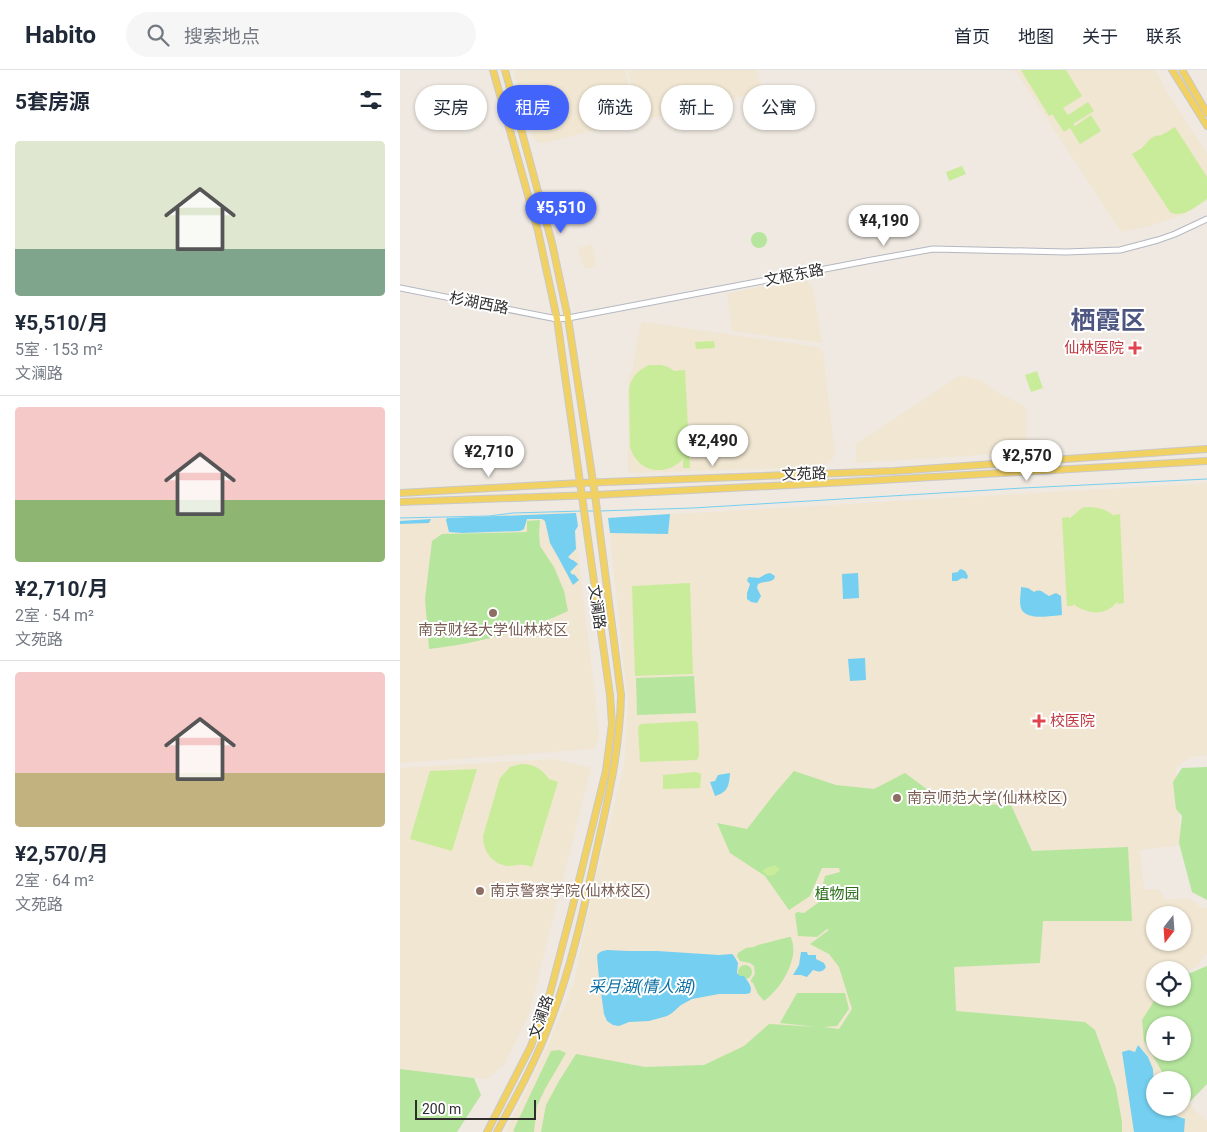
<!DOCTYPE html>
<html lang="zh">
<meta charset="utf-8">
<style>
body{margin:0;font-family:Roboto,"Noto Sans SC",sans-serif;background:#f6f6f7;color:#1f2937;height:100vh;display:flex;flex-direction:column;font-size:19px;white-space:nowrap}
*{box-sizing:border-box;margin:0}
p{font-size:16px;color:#747a83}
.icon{flex:none;width:28px;height:28px;fill:none;stroke:currentColor;stroke-width:2;stroke-linecap:round;stroke-linejoin:round}
.map{position:relative;flex:1;overflow:hidden}
.sheet{display:flex;flex-direction:column;background:#fff;width:400px}
.sheet>*{flex:none}
.banner{position:absolute;left:15px;top:15px;width:475px;height:45px;display:flex;gap:10px}
.needle{width:32px;rotate:197deg}
.tools{position:absolute;left:746px;top:836px;display:grid;gap:10px}
.tools a{display:grid;place-items:center;width:45px;height:45px;border-radius:50%;background:#fff;box-shadow:0 1px 4px #0004;font-size:25px}
.scale{position:absolute;left:15px;bottom:12px;width:121px;box-sizing:border-box;padding-left:5px;border:2px solid #2e2e2e;border-top:0;font-size:14px;line-height:18px;white-space:nowrap;color:#2e2e2e;-webkit-text-stroke:4px #fff;paint-order:stroke}
.price{position:absolute;translate:-50% -42px;padding:0 11px;border-radius:18px;background:#fff;color:#222;font-size:16px;line-height:32px;filter:drop-shadow(0 1px 2px #0008)}
.price::after{content:'';position:absolute;left:50%;top:30px;width:15px;height:11px;margin-left:-8px;background:inherit;clip-path:polygon(0 0,100% 0,50% 100%)}
.price.current{background:#4264fb;color:#fff}
ul{padding:0;list-style:none}
li{display:grid;align-content:center;gap:10px;height:265px;padding:0 15px}
li+li{border-top:1px solid #e0e1e3}
li span{display:grid;place-items:center;height:155px;border-radius:5px;color:#555}
li>.icon{margin-inline-start:auto}
span .icon{width:90px;height:90px;fill:#fffc;stroke-width:1}
li b{font-size:21px}
h2{display:flex;justify-content:space-between;align-items:center;height:60px;padding:0 15px;font-size:21px}
.pill{padding:0 18px;border-radius:22px;background:#fff;box-shadow:0 1px 4px #0004;font-size:18px;line-height:45px}
.pill.current{background:#4264fb;color:#fff}
header{display:flex;align-items:center;gap:30px;box-sizing:border-box;height:70px;padding:0 25px;background:#fff;border-bottom:1px solid #e0e1e3}
header strong{font-size:24px}
nav{display:flex;gap:28px;margin-inline-start:auto;font-size:18px}
.search{width:350px;height:45px;background:#f6f6f7;display:flex;align-items:center;gap:12px;box-sizing:border-box;padding:0 18px;border-radius:28px;color:#747a83;font-size:19px}
main{display:flex;flex:1;min-height:0}
.map>svg:first-child{display:block}
.education{fill:#f0e6d1;fill-rule:evenodd}
.green{fill:#b6e59e;fill-rule:evenodd}
.pitch{fill:#c9ec9a}
.water{fill:#75cff0}
.lines{fill:none;stroke-linecap:round;stroke-linejoin:round}
.stream{stroke:#75cff0;stroke-width:1}
.minor-casing{stroke:#b4b7c1;stroke-width:7}
.major-casing{stroke:#c9c9c9;stroke-width:8}
.minor{stroke:#fff;stroke-width:5}
.major{stroke:#f2d163;stroke-width:6}
.health-dot{fill:#e0444e;stroke:#fff;stroke-width:2}
.education-dot{fill:#8d6e63;stroke:#fff;stroke-width:2}
.labels{text-anchor:middle;stroke-width:4;stroke-linejoin:round;paint-order:stroke}
.street-label{font-size:15px;fill:#2e2e2e;stroke:#fff}
.health-label{font-size:15px;fill:#be3a42;stroke:#fff;text-anchor:end}
.education-label{font-size:15px;fill:#785e54;stroke:#fff;text-anchor:start}
.park-label{font-size:15px;fill:#2c6e1b;stroke:#fff}
.water-label{font-size:16px;font-style:italic;fill:#0d6fa3;stroke:#fff}
.town-label{font-size:25px;font-weight:bold;fill:#4d5680;stroke:#fff}
</style>
<header>
<strong>Habito</strong>
<div class="search"><svg class="icon" aria-label="search" viewBox="0 0 24 24"><circle cx="10" cy="10" r="6"/><path d="M15 15l6 6"/></svg>搜索地点</div>
<nav><a>首页</a><a>地图</a><a>关于</a><a>联系</a></nav>
</header>
<main>
<section class="sheet">
<h2>5套房源<svg class="icon" aria-label="filters" viewBox="0 0 24 24"><path d="M4 7h16M4 17h16"/><circle cx="9" cy="7" r="2"/><circle cx="15" cy="17" r="2"/></svg></h2>
<ul>
<li><span style="background:linear-gradient(#dfe7d0 70%,#7fa58c 0)"><svg class="icon" aria-label="home" viewBox="0 0 24 24"><path d="M3 11l9-7 9 7M6 9v11h12V9"/></svg></span><div><b>¥5,510/月</b><p>5室 · 153 m²</p><p>文澜路</p></div></li>
<li><span style="background:linear-gradient(#f6c9c9 60%,#8fb573 0)"><svg class="icon" aria-label="home" viewBox="0 0 24 24"><path d="M3 11l9-7 9 7M6 9v11h12V9"/></svg></span><div><b>¥2,710/月</b><p>2室 · 54 m²</p><p>文苑路</p></div></li>
<li><span style="background:linear-gradient(#f6c9c9 65%,#c2b280 0)"><svg class="icon" aria-label="home" viewBox="0 0 24 24"><path d="M3 11l9-7 9 7M6 9v11h12V9"/></svg></span><div><b>¥2,570/月</b><p>2室 · 64 m²</p><p>文苑路</p></div></li>
</ul>
</section>
<div class="map">
<svg width="807" height="1062" viewBox="0 0 807 1062">
<rect width="100%" height="100%" fill="#efe9e1"/>
<!-- education -->
<g class="education">
<path d="M114,0H225L238,49L144,73H139L133,68Z"/>
<path d="M228,0H357L362,20L361,22L244,50L241,48Z"/>
<path d="M615,0H756L767,22L807,84V131L783,145L750,156L721,162Z"/>
<path d="M192,174L194,184H193L195,185L196,191H195L196,196L184,199L178,178Z"/>
<path d="M404,208L413,218L422,273L332,261L327,224Z"/>
<path d="M242,252L418,277L423,282L435,385L431,391L422,397L229,403L228,402V319L229,307L233,296L236,276L241,254Z"/>
<path d="M561,305L581,311L595,321L626,337V382L456,393V374Z"/>
<path d="M807,413V685L791,687L776,698L781,775L740,780L744,818L747,820L756,819L760,821L765,830L789,828L800,837L807,838V885H805L796,897L783,901L782,900H755V928H760L755,955V982L776,1010H755V1038H782L783,1021L795,1041L807,1050V1062H106L150,971L174,912L192,824L224,696L228,633L208,448ZM755,845H782V872H755Z"/>
<path d="M173,441L196,634L199,665L198,670L195,678L192,679L0,693V451Z"/>
<path d="M154,689L191,698L129,944L104,995L87,1009L0,999V698Z"/>
</g>
<!-- green -->
<g class="green">
<circle cx="359" cy="170" r="8"/>
<path d="M140,450L139,464L140,476L154,497L164,521L168,541C126,561 75,574 29,579L25,529L32,471L42,464L127,462V451Z"/>
<path d="M294,606L296,643L237,645L236,608Z"/>
<path d="M807,697V830L792,822L779,773L782,746L776,739L773,712L782,698Z"/>
<path d="M394,701L436,715L474,719L505,703L540,729L561,734L611,735L632,781L728,777L732,851H643L640,893L554,897L556,941L685,952L695,960L716,1018L722,1052V1062H141L146,1035L159,1011L176,984L245,997L304,995L344,976L369,954L417,957L380,953L397,923H445L449,939L437,956L424,957L439,959L452,939L439,897L429,884L410,874L429,860L427,859L417,867L398,866L395,844L397,842L404,843L418,833L425,806L440,802L439,798H422L410,826L389,840L365,806L330,783L317,753L347,759L375,723Z"/>
<path d="M389,867H391C391,870 393,872 393,875C396,894 379,921 364,931L358,924L353,913L351,912V910L355,904L354,896L350,893L340,891L337,886L338,883L346,878L354,877L358,875Z"/>
<circle cx="345" cy="902" r="7"/>
<path d="M807,896V1014L783,1039L782,1010H767L744,971L742,950L756,928H782L783,906ZM755,955H782V982H755Z"/>
<path d="M159,980L166,983L145,1019L137,1036L134,1062H115L113,1061L151,981Z"/>
<path d="M0,999L74,1008L81,1025L57,1062H0Z"/>
</g>
<!-- pitch -->
<g class="pitch">
<path d="M621,0H666L682,26L663,38L668,45L688,32L694,41L673,54L675,56L691,45L701,61L680,74L670,58L664,62L652,44L649,46Z"/>
<path d="M775,57L807,107V129C796,136 783,149 770,142L732,84L742,78L750,69L755,66L762,65Z"/>
<path d="M562,96L566,104L549,111L546,102Z"/>
<path d="M314,271L315,278L296,279L295,272Z"/>
<path d="M249,295H261L268,297L274,301L285,300L290,398H283V389C265,408 236,402 230,376L229,319C231,307 238,300 249,295Z"/>
<path d="M637,301L643,318L631,322L625,305Z"/>
<path d="M688,437C698,437 706,439 714,446V445L720,444L724,533L718,534L717,532C705,547 687,544 673,534V536H667L662,448L669,447V449L682,438Z"/>
<path d="M290,513L293,604L235,606L232,516Z"/>
<path d="M295,651L298,653L299,685L297,690L240,692L238,657L241,654Z"/>
<path d="M121,694C134,694 142,699 149,709L158,712L132,797C129,796 127,795 124,795C119,794 114,796 109,796C93,795 83,782 83,766L100,708L110,697Z"/>
<path d="M77,699L52,781L10,769L30,701Z"/>
<path d="M296,702L301,704V707L300,718L263,719V705Z"/>
<path d="M374,795L379,798V800L374,805L368,806L362,801L370,796L371,797Z"/>
</g>
<!-- water -->
<g class="water">
<path d="M176,443L178,456L175,461L176,479L168,487L172,490H173L178,494L170,502L173,505L174,504L179,510L173,515L158,487L150,473L145,451L142,449H127L124,459L120,461L62,463L49,462L46,450L47,448Z"/>
<path d="M270,444L268,464L210,463L208,448Z"/>
<path d="M31,449L29,453L0,454V451Z"/>
<path d="M561,499L565,501L568,506L567,509L562,508L557,511H552V503L558,502L559,500Z"/>
<path d="M370,503L375,506L374,509C369,513 363,511 358,514L357,518L361,526L357,533L351,532L347,529V523L350,514L347,511L348,508L349,507L359,508L366,504Z"/>
<path d="M458,503L459,528L443,529L442,504Z"/>
<path d="M621,517L628,518L634,522C641,518 643,523 649,526L656,523L661,526L662,545C651,546 625,551 621,538C619,532 621,523 621,517Z"/>
<path d="M465,588L466,610L450,611L448,589Z"/>
<path d="M330,703C329,716 328,722 315,726L310,712L315,711L318,705Z"/>
<path d="M207,880L229,881H257L319,885L332,884L334,886L338,893L337,903L340,906H344C348,912 353,917 350,923L346,924H319L292,929L281,935L272,943L267,946L249,951L229,952L219,956L213,955L207,951L204,944L199,908L197,886C199,881 203,881 207,880Z"/>
<path d="M401,882H407L408,885H416V889L424,893L426,897C422,903 419,902 413,900L407,907L401,905H393L399,895Z"/>
<path d="M738,975L748,987L753,999L755,1038H766L769,1043L785,1049L784,1062H734L722,982L729,980L735,982Z"/>
</g>
<g class="lines">
<!-- stream -->
<g class="stream">
<path d="M186,441H195"/>
<path d="M199,441L293,438L623,418L807,409"/>
<path d="M0,448L89,446L113,443L182,441"/>
</g>
<defs>
<path id="minor" d="M0,218L157,249L168,248L472,190L533,179L666,182L720,180L758,170L775,164L807,149"/>
<g id="major">
<path d="M772,0L807,56"/>
<path d="M782,0L807,43"/>
<path d="M0,423L180,413L494,401L807,379"/>
<path d="M0,432L195,425L447,412L807,391"/>
<path d="M87,1062L131,976L150,923L172,839L206,701L212,654L210,625L157,249L138,161L93,0"/>
<path d="M97,1062C117,1025 137,989 151,950C173,893 185,833 198,774C209,724 220,678 221,625L195,425L168,248L152,173L105,0"/>
</g>
</defs>
<!-- minor casing -->
<use href="#minor" class="minor-casing"/>
<!-- major casing -->
<use href="#major" class="major-casing"/>
<!-- minor -->
<use href="#minor" class="minor"/>
<!-- major -->
<use href="#major" class="major"/>
</g>
<!-- markers -->
<g class="health-dot">
<path d="M732.5 270.5h5v5h5v5h-5v5h-5v-5h-5v-5h5z"/>
<path d="M636.5 643.5h5v5h5v5h-5v5h-5v-5h-5v-5h5z"/>
</g>
<g class="education-dot">
<circle cx="93" cy="543" r="5"/>
<circle cx="497" cy="728" r="5"/>
<circle cx="80" cy="821" r="5"/>
</g>
<g class="labels">
<!-- street labels -->
<g class="street-label">
<text transform="translate(394 205) rotate(-11)" y="5">文枢东路</text>
<text transform="translate(79 233) rotate(11)" y="5">杉湖西路</text>
<text transform="translate(404 404) rotate(-2)" y="5">文苑路</text>
<text transform="translate(197 537) rotate(82)" y="5">文澜路</text>
<text transform="translate(141 947) rotate(-71)" y="5">文澜路</text>
</g>
<!-- health labels -->
<g class="health-label">
<text x="724" y="283">仙林医院</text>
<text x="650" y="656" text-anchor="start">校医院</text>
</g>
<!-- education labels -->
<g class="education-label">
<text x="93" y="565" text-anchor="middle">南京财经大学仙林校区</text>
<text x="507" y="733">南京师范大学(仙林校区)</text>
<text x="90" y="826">南京警察学院(仙林校区)</text>
</g>
<!-- park labels -->
<g class="park-label">
<text x="437" y="829">植物园</text>
</g>
<!-- water labels -->
<g class="water-label">
<text x="242" y="922">采月湖(情人湖)</text>
</g>
<!-- town labels -->
<g class="town-label">
<text x="708" y="259">栖霞区</text>
</g>
</g>
</svg>
<div class="tools">
<a><svg class="needle" viewBox="-14 -14 28 28"><path d="M0-13l5 13h-10z" fill="#e53935"/><path d="M0 13l5-13h-10z" fill="#747a83"/></svg></a>
<a><svg class="icon" aria-label="locate" viewBox="0 0 24 24"><circle cx="12" cy="12" r="6"/><path d="M12 2v4M12 18v4M2 12h4M18 12h4"/></svg></a>
<a>+</a>
<a>−</a>
</div>
<div class="scale">200 m</div>
<b class="price current" style="left:161px;top:164px">¥5,510</b>
<b class="price" style="left:484px;top:177px">¥4,190</b>
<b class="price" style="left:313px;top:397px">¥2,490</b>
<b class="price" style="left:89px;top:408px">¥2,710</b>
<b class="price" style="left:627px;top:412px">¥2,570</b>
<div class="banner">
<a class="pill">买房</a>
<a class="pill current">租房</a>
<a class="pill">筛选</a>
<a class="pill">新上</a>
<a class="pill">公寓</a>
</div>
</div>
</main>
